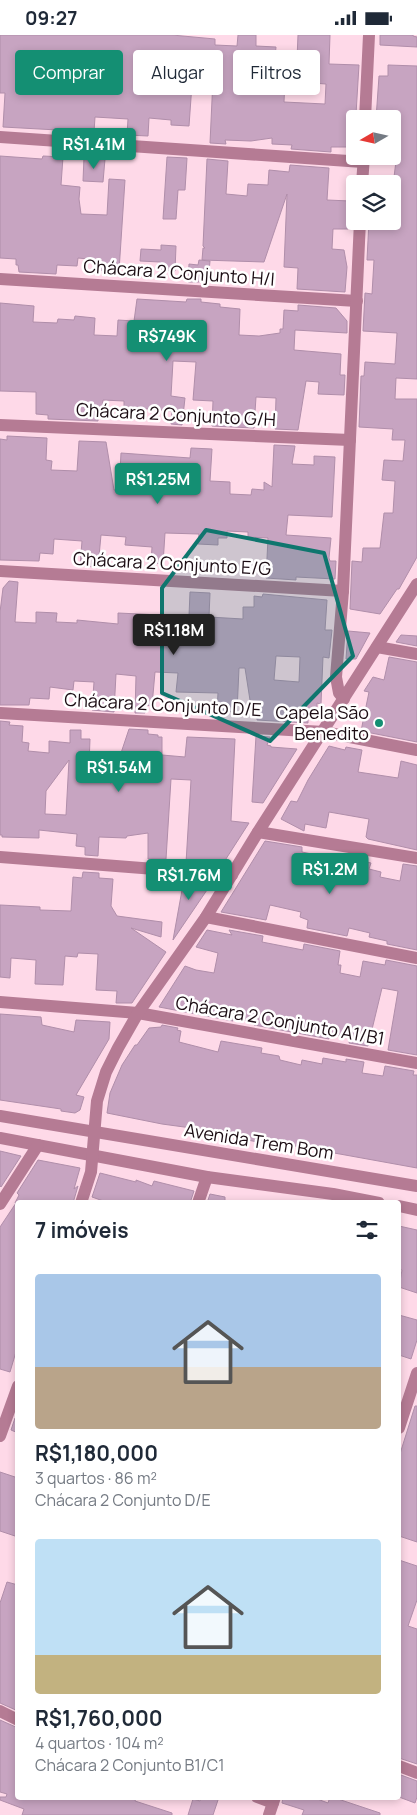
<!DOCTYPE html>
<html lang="pt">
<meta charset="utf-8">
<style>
body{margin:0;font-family:Manrope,sans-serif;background:#f6f6f7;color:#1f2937;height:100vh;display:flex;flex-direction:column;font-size:19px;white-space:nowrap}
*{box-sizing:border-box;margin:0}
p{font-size:16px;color:#747a83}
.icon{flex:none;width:28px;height:28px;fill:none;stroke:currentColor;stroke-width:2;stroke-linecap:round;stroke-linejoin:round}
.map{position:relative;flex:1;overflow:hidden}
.panel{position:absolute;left:15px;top:1165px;width:386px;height:600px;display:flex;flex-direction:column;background:#fff;border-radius:5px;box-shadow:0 2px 8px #0003}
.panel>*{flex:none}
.top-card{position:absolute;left:15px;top:15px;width:388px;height:45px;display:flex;gap:10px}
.needle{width:32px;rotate:261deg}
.fabs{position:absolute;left:346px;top:75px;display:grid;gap:10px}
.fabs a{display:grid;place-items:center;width:55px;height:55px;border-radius:5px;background:#fff;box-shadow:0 2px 8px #0003;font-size:25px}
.price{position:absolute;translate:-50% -42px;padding:0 11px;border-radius:5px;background:#148f73;color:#fff;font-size:16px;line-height:32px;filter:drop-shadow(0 1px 2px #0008)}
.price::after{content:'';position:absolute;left:50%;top:30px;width:15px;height:11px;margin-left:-8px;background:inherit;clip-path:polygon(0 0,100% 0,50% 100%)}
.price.on{background:#222;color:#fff}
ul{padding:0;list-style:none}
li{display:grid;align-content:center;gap:10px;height:265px;padding:0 20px}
li span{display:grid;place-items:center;height:155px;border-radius:5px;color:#555}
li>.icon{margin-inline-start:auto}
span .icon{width:90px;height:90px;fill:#fffc;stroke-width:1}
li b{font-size:21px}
h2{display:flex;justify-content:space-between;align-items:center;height:60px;padding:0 20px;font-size:21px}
.chip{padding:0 18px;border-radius:5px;background:#fff;box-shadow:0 2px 8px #0003;font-size:18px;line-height:45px}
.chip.on{background:#148f73;color:#fff}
.status{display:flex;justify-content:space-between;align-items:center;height:35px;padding:0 25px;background:#fff;direction:ltr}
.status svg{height:14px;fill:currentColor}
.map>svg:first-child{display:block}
.building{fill:#c7a4c1;stroke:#b08eaa;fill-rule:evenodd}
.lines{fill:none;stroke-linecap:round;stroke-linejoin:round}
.minor{stroke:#b57b94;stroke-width:12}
.marked{fill:#0f766e;fill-opacity:0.2;stroke:#0f766e;stroke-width:4;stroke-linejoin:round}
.poi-dot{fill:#148f73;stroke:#fff;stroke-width:2}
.labels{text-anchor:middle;stroke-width:5;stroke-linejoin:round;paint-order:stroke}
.street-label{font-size:18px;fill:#1b0c13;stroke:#fff}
.poi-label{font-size:18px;fill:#1b0c13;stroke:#fff;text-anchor:end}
</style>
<div class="status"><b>09:27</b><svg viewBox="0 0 49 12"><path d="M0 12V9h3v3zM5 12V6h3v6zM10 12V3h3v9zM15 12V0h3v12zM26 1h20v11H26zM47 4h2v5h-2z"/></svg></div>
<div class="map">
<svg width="417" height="1780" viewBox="0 0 417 1780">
<rect width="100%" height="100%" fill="#fed9e8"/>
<!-- building -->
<g class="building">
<path d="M0,0H172L215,4V10L237,11L238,0H256V11L276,12L275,23L297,24L298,0H330L329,29L359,30L354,112H331V117L291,114L292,110L272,109V103L251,106L225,105L226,109L210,108L214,22L194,21L189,91L171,90V85L149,83L148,101L127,100L128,84L95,82L94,97L3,92L5,58H0ZM40,32L69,33L68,56L39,55ZM285,46L326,49L325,69L284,67Z"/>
<path d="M380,0H413V1L417,2V12L380,10Z"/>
<path d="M388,30L417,31V344L396,343L395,364H417V522L399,554H397L380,579L350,574L352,526L362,527L363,513H380L384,478H393L395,446L382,445L384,425L403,426L405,405H392L393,394L359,392L361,341H364L365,327L395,329L397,298L363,296L365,258L372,259L374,225H367L369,186H392V158L396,126H392V84H376L379,41H388Z"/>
<path d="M0,121L42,124L43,121L63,122L61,150L80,152L79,164L81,179L107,180L109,144L125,145L119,236L98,235L99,225L78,223L77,231L57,230L56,239L19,237L18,230H16V224L0,223Z"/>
<path d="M84,122L105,124L103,147L83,146Z"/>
<path d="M167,122L187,123L185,155H178L176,184H163Z"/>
<path d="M207,124L228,126L226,159L247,161L248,149L268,150L269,135L289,137L290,130L329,133L327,165L350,166L348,194H333L332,214L344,215L347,232L345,257L297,254L298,233L284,232L287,159L264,227L202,225L203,213H205L203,211Z"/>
<path d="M161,210L176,211L175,236L160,235V227L140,226L141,214L161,215Z"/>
<path d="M199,225L210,226L208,247H188L189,229L198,230Z"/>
<path d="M137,264L186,267L187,264H201V267L220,269V272L240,274L239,300L259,301L280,298V294H283L284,275L298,276V270L336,273L347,286V298L295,295L294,315L341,319L340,340H345L344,360L318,359L319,347L306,346L298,395L275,394L276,363L256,362L254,393L212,391L213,366L193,365L196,327L173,326L171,361L185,363L182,390L171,389L172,376L124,372V366L103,365L102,375H98V386L48,384V380L36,379V357L0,356V268L34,271L33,287L57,288L58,284L74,285L75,281L95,283L94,300L117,301L118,285L134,286Z"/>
<path d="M7,401L47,403L46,425L52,426L51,435L77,436L79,406L106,407L114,455H119L121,418L190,423L191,413L212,414L210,446L230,447V459L251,460L252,454L264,455V447L272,452L274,410L295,411L292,429L314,430V421L335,422L332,482L288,480L286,500L331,503L329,523L330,526H336L335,544L296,542V545L266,543L268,503L248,502V497L227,496V503H218V510L198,509L199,499L165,498L163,529L151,528L152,512L125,510L126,502L101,500L98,532L80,531L82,506L54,504L53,519L40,518L39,526L0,525V404L7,405Z"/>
<path d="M9,546L18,547L15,587L36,588V577L57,578L56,587L77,588V585L118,589V578L160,580V595L179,594V606L200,607L202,582H203L189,581L190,557L210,558L209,582L243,584V572H254V561L262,562L263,559L327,565L325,595H332L329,623L323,622L321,669L317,668V679H308V688L257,685V678H252L245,633H239L237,677L217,676L218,658L176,657L178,638L155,637L152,671L144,670L145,678H135L136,641L116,639L114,677L92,675L94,647L74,646L73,655L50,652L49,664L30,663L29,670H0V577L3,553ZM276,621L300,622L299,647L274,645Z"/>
<path d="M348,596L370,598L356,624H346Z"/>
<path d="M401,600L417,601V611L396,607Z"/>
<path d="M389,622L417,627V707L361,696L369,657L364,656L373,642L384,645Z"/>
<path d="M0,686L10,687L9,690L23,691L22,707L29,708L28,716L49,718V706L70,708V695H81V704H90L89,730L111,731L110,748H111L129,694L148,695V699L158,700V702H162V720L185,722L187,702L235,704L231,786L249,788L224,827L196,826L197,829L186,828L191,745L171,744L166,824H148V798L127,801L126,803L99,802L98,821L85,820V812L76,811L77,799L39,795V803L2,802V800H0ZM69,725L66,780L45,779L46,756Z"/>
<path d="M256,701L270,702L267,710L271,711V712L297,714L263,768L252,767Z"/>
<path d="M329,711L345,715L346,712L362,715L358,737L398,743L401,726L417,730V815L368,804L366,802L369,784L329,777L326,793L305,789L304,796L281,784L291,766L297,767L308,745Z"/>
<path d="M265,806L302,812V817L321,821L317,841L338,845L343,821L371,828L369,834L381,837L380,842L400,846L403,829L417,831V915L387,909V906L369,902L370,898L349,893L347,901L307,893L308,885L300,882L301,877L270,870L266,885L221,877Z"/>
<path d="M83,837L99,838V843L113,844L111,871L117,881L162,887L161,902L131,893L166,917L132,968H116L117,956L96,955L98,919L78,918L77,922L65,921L63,950L35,949L36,925L11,923L10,943L0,942V870L40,872V875L71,876L73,842L82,843Z"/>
<path d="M184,844L206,846L209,852L173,905Z"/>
<path d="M207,895L232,900L229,895L263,901L262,907L303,915L304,909L340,916L338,930H341L340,938L360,942L363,926L385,930L386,925L417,931V1020L388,1015L398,956L382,953L368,1011L349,1008L350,1003L330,999L329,1004L254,990V988L233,982V986L159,972L185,931L196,935L214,938L218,918L196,912Z"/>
<path d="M0,979L41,982L42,990L74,997L76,985L110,987L109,1004L76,1060L84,1062L80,1075L75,1078L61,1076V1074L0,1065Z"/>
<path d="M162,990L178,993L177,995L181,996L179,1007L218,1017L221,1006L262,1013L261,1018L279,1021L280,1025L301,1030L302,1025L322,1029L323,1023L346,1027V1024L364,1027L362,1038L383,1041L385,1031L414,1036L413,1040H417V1133L279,1108L263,1106V1108L242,1104L243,1100L162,1089L107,1078L110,1058L122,1030L135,1010H137L149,993L161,992Z"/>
<path d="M0,1116L21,1121L1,1152L0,1151Z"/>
<path d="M38,1125L80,1133L74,1154L78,1151L73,1168H18V1310L10,1337L0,1334V1192L16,1168H15L19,1160L17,1158Z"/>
<path d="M100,1138L136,1147V1145L152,1151L154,1146L194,1156L190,1168H109L92,1162Z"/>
<path d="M210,1159L225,1162V1168H207Z"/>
<path d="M399,1191L417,1195V1258L399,1252L402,1235L399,1234Z"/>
<path d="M399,1280L417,1285V1305L411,1324L399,1320Z"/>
<path d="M415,1371H417V1507L399,1501V1422Z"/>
<path d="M15,1383L18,1384V1398L11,1395Z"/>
<path d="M0,1437L18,1443V1502L0,1496Z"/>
<path d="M399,1525L417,1531V1565L408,1591L417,1594V1729L399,1723Z"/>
<path d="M7,1547L18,1550V1676L0,1668V1568Z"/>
<path d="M0,1685L18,1693V1762H136L135,1766L172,1778V1780H22L24,1774L0,1765V1762H6L7,1759L0,1757Z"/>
<path d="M401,1740L417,1746V1762L415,1768L399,1762V1747Z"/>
<path d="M201,1762H219L213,1780H188L193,1764L200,1766Z"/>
<path d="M283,1762H312L328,1768L330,1762H332L380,1778V1780H302L304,1775L282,1768Z"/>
</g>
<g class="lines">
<!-- minor -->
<g class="minor">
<path d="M365,84L369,0"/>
<path d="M0,102L363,127"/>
<path d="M362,149L364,121"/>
<path d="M0,244L357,266"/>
<path d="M0,390L350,405"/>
<path d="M0,536L343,556"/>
<path d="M377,612L417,619"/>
<path d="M344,664L339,658L336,642L343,556L360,186"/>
<path d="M0,678L324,697L417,715"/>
<path d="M258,797L417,823"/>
<path d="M0,822L232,840"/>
<path d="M206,882L417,923"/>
<path d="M0,967L138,978L417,1028"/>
<path d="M0,1081L417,1151"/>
<path d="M0,1103L207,1142L333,1159L379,1168"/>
<path d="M81,1168L91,1137L97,1066L106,1037L118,1013L138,978L206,882L258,797L417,549"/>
<path d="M198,1168L207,1142"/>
<path d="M0,1169L38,1110"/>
<path d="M399,1171L417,1175"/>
<path d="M399,1393L417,1338"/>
<path d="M0,1401L18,1351"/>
<path d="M0,1676L18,1685"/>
<path d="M399,1731L417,1738"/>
<path d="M257,1762L273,1768"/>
<path d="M269,1780L275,1762"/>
</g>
</g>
<!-- marked area -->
<path class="marked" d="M206,495L324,518L353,621L270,706L162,658V553Z"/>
<!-- markers -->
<circle class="poi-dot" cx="379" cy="688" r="5"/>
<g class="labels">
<!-- street labels -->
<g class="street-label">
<text transform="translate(179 238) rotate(4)" y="6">Chácara 2 Conjunto H/I</text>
<text transform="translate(176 380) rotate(3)" y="6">Chácara 2 Conjunto G/H</text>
<text transform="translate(172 529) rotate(3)" y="6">Chácara 2 Conjunto E/G</text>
<text transform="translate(163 670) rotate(3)" y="6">Chácara 2 Conjunto D/E</text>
<text transform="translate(280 986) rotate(10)" y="6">Chácara 2 Conjunto A1/B1</text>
<text transform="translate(259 1107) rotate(9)" y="6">Avenida Trem Bom</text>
</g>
<!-- poi labels -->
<g class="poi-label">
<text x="369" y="684">Capela São<tspan x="369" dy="21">Benedito</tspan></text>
</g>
</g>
</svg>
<div class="fabs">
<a><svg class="needle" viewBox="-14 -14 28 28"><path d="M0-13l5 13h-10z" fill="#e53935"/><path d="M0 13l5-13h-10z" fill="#747a83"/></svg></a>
<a><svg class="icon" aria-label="layers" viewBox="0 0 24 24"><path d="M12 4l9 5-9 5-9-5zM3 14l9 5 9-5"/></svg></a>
</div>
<b class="price" style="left:94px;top:135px">R$1.41M</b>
<b class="price" style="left:167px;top:327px">R$749K</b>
<b class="price" style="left:158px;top:470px">R$1.25M</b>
<b class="price on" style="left:174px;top:621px">R$1.18M</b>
<b class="price" style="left:119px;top:758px">R$1.54M</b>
<b class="price" style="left:330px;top:860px">R$1.2M</b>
<b class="price" style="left:189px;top:866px">R$1.76M</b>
<div class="top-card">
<a class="chip on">Comprar</a>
<a class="chip">Alugar</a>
<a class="chip">Filtros</a>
</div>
<section class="panel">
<h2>7 imóveis<svg class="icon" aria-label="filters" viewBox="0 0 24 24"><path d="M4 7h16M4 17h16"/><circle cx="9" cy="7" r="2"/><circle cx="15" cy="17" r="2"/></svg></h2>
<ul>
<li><span style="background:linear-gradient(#a9c7e8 60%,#b9a48a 0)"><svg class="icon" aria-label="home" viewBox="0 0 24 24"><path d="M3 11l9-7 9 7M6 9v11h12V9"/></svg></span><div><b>R$1,180,000</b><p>3 quartos · 86 m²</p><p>Chácara 2 Conjunto D/E</p></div></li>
<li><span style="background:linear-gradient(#bfe0f5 75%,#c2b280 0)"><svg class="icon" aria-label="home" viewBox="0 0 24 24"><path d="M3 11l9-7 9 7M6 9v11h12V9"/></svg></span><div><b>R$1,760,000</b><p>4 quartos · 104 m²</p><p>Chácara 2 Conjunto B1/C1</p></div></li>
</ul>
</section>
</div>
